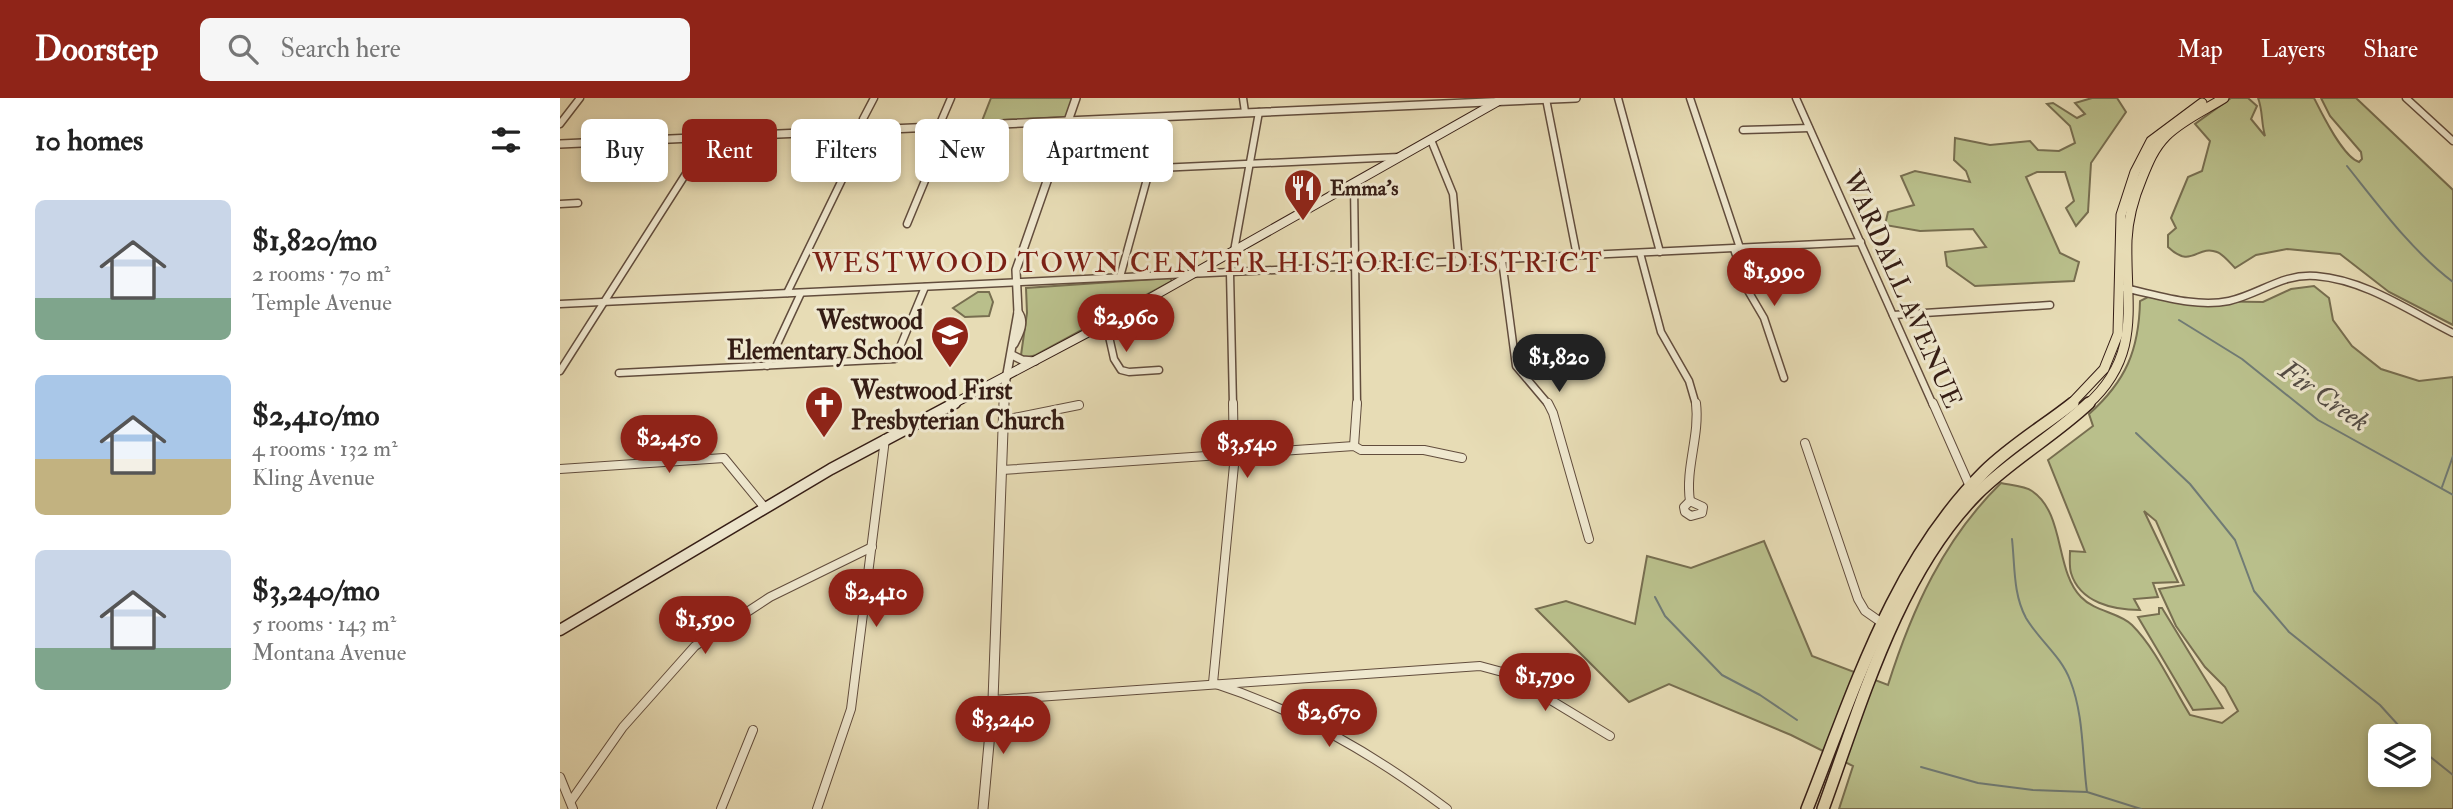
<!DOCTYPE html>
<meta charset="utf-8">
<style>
body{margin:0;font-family:"IM FELL Double Pica",serif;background:#f6f6f6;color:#222;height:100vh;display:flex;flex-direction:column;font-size:26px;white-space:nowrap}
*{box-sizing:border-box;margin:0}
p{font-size:23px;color:#767676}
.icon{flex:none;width:38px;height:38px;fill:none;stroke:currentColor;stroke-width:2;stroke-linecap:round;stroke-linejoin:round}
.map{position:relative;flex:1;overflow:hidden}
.drawer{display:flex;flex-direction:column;background:#fff;width:560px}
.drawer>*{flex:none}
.hud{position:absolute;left:21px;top:21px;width:665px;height:63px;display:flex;gap:14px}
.fabs{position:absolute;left:1808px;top:626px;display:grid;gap:14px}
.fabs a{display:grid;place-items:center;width:63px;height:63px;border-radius:10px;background:#fff;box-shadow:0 4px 10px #0003;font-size:35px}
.price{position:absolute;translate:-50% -60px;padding:0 16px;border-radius:24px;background:#8f2418;color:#fff;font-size:23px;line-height:46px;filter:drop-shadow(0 2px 4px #0008)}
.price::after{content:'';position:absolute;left:50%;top:42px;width:21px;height:16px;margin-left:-10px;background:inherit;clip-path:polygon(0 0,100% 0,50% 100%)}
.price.current{background:#222;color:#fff}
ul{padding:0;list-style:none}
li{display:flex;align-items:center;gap:21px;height:175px;padding:0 35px}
li span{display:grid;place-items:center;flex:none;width:196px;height:140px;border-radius:10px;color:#555}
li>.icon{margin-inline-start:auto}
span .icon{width:84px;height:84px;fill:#fffc;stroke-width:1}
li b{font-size:30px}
h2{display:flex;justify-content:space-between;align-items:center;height:84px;padding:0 35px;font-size:30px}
.pill{padding:0 24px;border-radius:10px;background:#fff;box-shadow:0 4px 10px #0003;font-size:24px;line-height:63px}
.pill.current{background:#8f2418;color:#fff}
header{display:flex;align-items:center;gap:42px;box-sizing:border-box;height:98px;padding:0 35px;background:#8f2418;color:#fff}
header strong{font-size:33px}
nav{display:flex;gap:38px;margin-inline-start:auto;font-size:24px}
.search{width:490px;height:63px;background:#f6f6f6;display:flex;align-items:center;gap:18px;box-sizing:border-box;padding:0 24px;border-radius:10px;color:#767676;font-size:26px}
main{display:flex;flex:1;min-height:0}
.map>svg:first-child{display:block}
.green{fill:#b9bf8b;stroke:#776e50;stroke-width:2;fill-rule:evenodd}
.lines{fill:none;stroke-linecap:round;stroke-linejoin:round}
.stream{stroke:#707b75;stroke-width:2}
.minor-far1-casing{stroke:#624d3d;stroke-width:9}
.minor-casing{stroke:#624d3d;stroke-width:10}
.tertiary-far1-casing{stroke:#624d3d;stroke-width:10}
.tertiary-casing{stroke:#624d3d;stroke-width:11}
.secondary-far1-casing{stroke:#351d15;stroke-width:10}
.secondary-casing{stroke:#351d15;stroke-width:13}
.primary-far1-casing{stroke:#351d15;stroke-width:11}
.primary-casing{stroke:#351d15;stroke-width:14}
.minor-far1{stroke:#efe8cf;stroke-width:6}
.minor{stroke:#efe8cf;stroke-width:8}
.tertiary-far1{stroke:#efe8cf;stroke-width:7}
.tertiary{stroke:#efe8cf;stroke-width:9}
.secondary-far1{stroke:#efe8cf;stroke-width:8}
.secondary{stroke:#efe8cf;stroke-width:10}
.primary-far1{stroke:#e7dcb5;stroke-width:9}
.primary{stroke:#e7dcb5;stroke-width:11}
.labels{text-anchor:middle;stroke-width:6;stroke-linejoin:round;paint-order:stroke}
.far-poi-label{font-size:21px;font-weight:bold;fill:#351d15;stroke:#efe8cf;text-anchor:start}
.street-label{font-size:26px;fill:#351d15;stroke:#efe8cf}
.poi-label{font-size:26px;font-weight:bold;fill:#351d15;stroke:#efe8cf;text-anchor:end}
.neighbourhood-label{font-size:28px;letter-spacing:2px;fill:#7a1f14;stroke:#efe8cf}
.water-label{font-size:28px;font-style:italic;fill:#534c45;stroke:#efe8cf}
</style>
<header>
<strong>Doorstep</strong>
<div class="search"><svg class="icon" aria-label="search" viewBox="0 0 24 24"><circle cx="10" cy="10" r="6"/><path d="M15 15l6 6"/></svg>Search here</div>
<nav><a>Map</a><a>Layers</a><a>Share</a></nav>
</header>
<main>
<section class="drawer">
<h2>10 homes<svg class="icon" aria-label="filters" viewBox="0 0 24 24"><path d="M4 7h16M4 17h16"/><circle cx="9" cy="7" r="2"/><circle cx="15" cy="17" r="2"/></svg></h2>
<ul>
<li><span style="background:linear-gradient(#c9d6e8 70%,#7fa58c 0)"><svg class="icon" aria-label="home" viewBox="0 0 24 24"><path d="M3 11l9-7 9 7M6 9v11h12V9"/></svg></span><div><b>$1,820/mo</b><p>2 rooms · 70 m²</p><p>Temple Avenue</p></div></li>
<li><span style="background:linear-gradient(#a9c7e8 60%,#c2b280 0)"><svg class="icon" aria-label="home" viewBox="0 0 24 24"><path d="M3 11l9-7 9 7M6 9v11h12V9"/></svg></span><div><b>$2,410/mo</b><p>4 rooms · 132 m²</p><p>Kling Avenue</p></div></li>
<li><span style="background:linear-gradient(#c9d6e8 70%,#7fa58c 0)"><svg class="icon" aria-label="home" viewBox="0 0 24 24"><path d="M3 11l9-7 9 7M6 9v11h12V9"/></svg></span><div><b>$3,240/mo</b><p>5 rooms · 143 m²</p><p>Montana Avenue</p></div></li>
</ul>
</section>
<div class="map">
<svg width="1893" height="711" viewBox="0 0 1893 711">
<rect width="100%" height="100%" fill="#e7dcb5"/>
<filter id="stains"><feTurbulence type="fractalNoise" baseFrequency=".00286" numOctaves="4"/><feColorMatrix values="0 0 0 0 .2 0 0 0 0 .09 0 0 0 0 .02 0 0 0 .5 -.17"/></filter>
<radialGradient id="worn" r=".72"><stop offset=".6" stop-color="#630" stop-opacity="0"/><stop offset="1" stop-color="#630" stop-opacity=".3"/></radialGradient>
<!-- green -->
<g class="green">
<path d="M431,0H513L508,19L422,23Z"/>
<path d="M1532,0H1557L1566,14L1531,65L1528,114L1516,128L1506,110L1514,103L1505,74H1477L1466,79L1500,155L1519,164L1514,183L1415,188L1387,168L1385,154L1426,149L1413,131L1360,133L1325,127L1328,114L1354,107L1341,78L1355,73L1410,84L1406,73L1394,62L1395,40L1430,47L1470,43L1478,52L1499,53L1515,45L1510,28L1487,6L1493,5L1517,20L1525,16L1515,5Z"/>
<path d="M1671,0H1688L1697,8L1691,21L1705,38C1701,24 1703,13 1698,0H1754C1762,16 1783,59 1799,64L1802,61L1801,54L1770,18L1761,0H1796L1893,92V227L1829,194L1780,156L1727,151L1696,157L1675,170C1670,165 1663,156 1657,154C1637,146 1632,172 1608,149V137L1616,130L1611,120L1628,79L1642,73L1650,43L1635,26Z"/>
<path d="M610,180L612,183L476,257L466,260L461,257L467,215L466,190Z"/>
<path d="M1754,188L1769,200L1773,222L1792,248L1821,271L1859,283L1893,279V711H1279L1293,668L1231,637L1109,586L1069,604L976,511L1006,503L1075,526L1087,458L1131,470L1204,443L1252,558L1328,587C1352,511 1384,441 1441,385C1450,387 1465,388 1472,393C1505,415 1495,473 1521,499C1535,514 1559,514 1572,527C1596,551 1612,588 1630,617L1662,625L1678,613L1665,589L1645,569L1616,528L1599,491L1624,487L1596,423L1584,413L1618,484L1593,485L1598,499L1574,501L1580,512C1554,512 1520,505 1511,475C1509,468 1510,459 1510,453L1525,454L1488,362L1533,328L1529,316C1566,283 1579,252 1580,203L1590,198L1634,203L1703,204L1731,191ZM1820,639H1858V677H1820Z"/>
<path d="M418,194H429L433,204L429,218L405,219L393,210Z"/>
<path d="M1599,510H1602L1663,610L1633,612L1578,519L1599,516Z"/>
</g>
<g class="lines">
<!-- stream -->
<g class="stream">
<path d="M1787,68C1819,108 1852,153 1893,184"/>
<path d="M1619,222L1682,261L1758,322L1893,397"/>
<path d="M1576,335L1630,386L1675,442L1694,493L1729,534L1820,607L1849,639"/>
<path d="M1882,389L1893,358"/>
<path d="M1452,441C1455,468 1453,496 1466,520C1479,542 1501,558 1510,582C1524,617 1522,657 1527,694"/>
<path d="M1095,499L1105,518L1162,577L1200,597L1237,622"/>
<path d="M1858,649L1893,677"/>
<path d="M1361,669L1418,685L1473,692L1527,694L1581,711"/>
</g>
<defs>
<g id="minor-far1">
<path d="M683,0L685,14"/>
<path d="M1058,0L1100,154"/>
<path d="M1130,0L1180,150"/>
<path d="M1236,0L1373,307"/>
<path d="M1846,0L1893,43"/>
<path d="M986,1L1017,158"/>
<path d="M0,26L20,0"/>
<path d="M379,28L391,0"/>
<path d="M1183,32L1249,30"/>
<path d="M871,42L893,96L899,164"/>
<path d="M490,75L839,59"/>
<path d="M794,86L797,307"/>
<path d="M0,106L18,105"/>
<path d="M347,126L388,27"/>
<path d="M1174,151L1187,191L1204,220L1224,280"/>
<path d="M674,153L699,14"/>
<path d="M1080,155L1101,234L1129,283L1136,307"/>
<path d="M942,162L956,268L989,307"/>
<path d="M670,175L673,307"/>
<path d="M560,179L590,70"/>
<path d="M1564,190C1598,197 1635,210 1669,203C1700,196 1723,175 1756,178C1806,182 1849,213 1893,235"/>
<path d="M227,195L296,53L303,21L314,0"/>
<path d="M0,206L1301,144"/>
<path d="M1333,217L1490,207"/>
<path d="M546,225L554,261L561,272L569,274L599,272"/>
<path d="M207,268L241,195"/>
<path d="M0,273L150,38"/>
<path d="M59,275L335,261L365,189"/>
</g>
<g id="minor">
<path d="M673,305L674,367L653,585C740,613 815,657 887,711"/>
<path d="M988,305L993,315L1029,441"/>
<path d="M1373,305L1411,391"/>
<path d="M444,322L519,307"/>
<path d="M1245,345L1298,501L1305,513L1325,527"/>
<path d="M794,348L797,305"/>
<path d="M0,371L164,360L205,410"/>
<path d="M442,372L794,348L801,352H864L902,360"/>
<path d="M1130,403L1143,409L1142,415L1131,418L1125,414L1124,409Z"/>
<path d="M1130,403C1125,370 1140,338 1136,305"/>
<path d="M433,602L920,568L946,575L1050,638"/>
<path d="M0,679L13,711"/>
<path d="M11,703L63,629L135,548L210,499L312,449"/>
<path d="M161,711L193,632"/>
<path d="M257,711L291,611L325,341"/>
</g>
<g id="tertiary-far1">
<path d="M0,46L1016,0"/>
<path d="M454,246C459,236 466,224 458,214"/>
<path d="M452,257L462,262L475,263"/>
<path d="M444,307L445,287L458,214L456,172L516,0"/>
</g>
<path id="tertiary" d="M423,711L433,602L444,305"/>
<path id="secondary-far1" d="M391,307L546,225L944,0"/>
<path id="secondary" d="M0,532L271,371L395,305"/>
<g id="primary-far1">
<path d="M1510,307L1544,271L1558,236L1561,117L1575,74L1591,43L1642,5"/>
<path d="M1527,307C1583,257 1565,207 1567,142C1568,121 1574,99 1582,80C1588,65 1594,50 1606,38C1622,22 1645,12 1664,0"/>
</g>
<g id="primary">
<path d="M1247,711C1294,593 1332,466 1424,374C1450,348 1484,328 1513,305"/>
<path d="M1263,711C1301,607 1337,477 1417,396C1451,362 1494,338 1529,305"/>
</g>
</defs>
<!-- minor-far1 casing -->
<use href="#minor-far1" class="minor-far1-casing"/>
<!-- minor casing -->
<use href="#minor" class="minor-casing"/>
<!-- tertiary-far1 casing -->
<use href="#tertiary-far1" class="tertiary-far1-casing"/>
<!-- tertiary casing -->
<use href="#tertiary" class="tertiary-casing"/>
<!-- secondary-far1 casing -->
<use href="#secondary-far1" class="secondary-far1-casing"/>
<!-- secondary casing -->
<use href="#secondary" class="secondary-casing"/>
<!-- primary-far1 casing -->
<use href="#primary-far1" class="primary-far1-casing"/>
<!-- primary casing -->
<use href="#primary" class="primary-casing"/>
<!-- minor-far1 -->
<use href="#minor-far1" class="minor-far1"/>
<!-- minor -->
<use href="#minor" class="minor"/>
<!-- tertiary-far1 -->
<use href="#tertiary-far1" class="tertiary-far1"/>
<!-- tertiary -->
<use href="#tertiary" class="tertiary"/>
<!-- secondary-far1 -->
<use href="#secondary-far1" class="secondary-far1"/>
<!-- secondary -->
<use href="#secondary" class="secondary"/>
<!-- primary-far1 -->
<use href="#primary-far1" class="primary-far1"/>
<!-- primary -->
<use href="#primary" class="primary"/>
</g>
<!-- icons -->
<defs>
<symbol id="restaurant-pin" viewBox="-11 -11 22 30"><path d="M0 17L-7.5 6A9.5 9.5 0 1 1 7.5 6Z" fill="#8f2418" stroke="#efe8cf"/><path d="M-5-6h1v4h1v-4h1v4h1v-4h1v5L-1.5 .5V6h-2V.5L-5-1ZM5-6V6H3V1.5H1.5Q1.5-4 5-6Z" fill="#fff"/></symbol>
<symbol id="school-pin" viewBox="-11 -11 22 30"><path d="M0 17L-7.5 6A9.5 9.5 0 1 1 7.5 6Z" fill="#8f2418" stroke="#efe8cf"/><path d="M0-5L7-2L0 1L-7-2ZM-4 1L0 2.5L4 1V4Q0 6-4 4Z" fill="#fff"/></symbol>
<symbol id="church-pin" viewBox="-11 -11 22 30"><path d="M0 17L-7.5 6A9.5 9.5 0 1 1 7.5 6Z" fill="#8f2418" stroke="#efe8cf"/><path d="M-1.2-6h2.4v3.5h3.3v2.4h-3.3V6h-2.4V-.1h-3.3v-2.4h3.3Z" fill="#fff"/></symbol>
</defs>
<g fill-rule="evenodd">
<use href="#restaurant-pin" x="721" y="68" width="44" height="60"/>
<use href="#school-pin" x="368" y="215" width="44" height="60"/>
<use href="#church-pin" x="242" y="285" width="44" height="60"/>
</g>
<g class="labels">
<!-- far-poi labels -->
<g class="far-poi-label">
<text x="770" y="97">Emma's</text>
</g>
<!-- street labels -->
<g class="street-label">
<text transform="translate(1343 191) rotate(66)" y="9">WARDALL AVENUE</text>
</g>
<!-- poi labels -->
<g class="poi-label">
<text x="363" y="231">Westwood<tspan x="363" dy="30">Elementary School</tspan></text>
<text x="291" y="301" text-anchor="start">Westwood First<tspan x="291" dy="30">Presbyterian Church</tspan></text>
</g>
<!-- neighbourhood labels -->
<g class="neighbourhood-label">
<text x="648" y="174">WESTWOOD TOWN CENTER HISTORIC DISTRICT</text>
</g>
<!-- water labels -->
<g class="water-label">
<text transform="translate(1765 297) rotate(35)" y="10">Fir Creek</text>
</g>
</g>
<rect width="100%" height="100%" filter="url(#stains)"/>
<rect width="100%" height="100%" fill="url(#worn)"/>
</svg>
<div class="fabs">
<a><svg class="icon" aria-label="layers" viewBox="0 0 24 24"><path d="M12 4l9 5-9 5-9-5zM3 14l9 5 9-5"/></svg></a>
</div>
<b class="price" style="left:1214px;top:210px">$1,990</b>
<b class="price" style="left:566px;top:256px">$2,960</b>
<b class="price current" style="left:999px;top:296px">$1,820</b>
<b class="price" style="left:109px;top:377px">$2,450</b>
<b class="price" style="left:687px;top:382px">$3,540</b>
<b class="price" style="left:316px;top:531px">$2,410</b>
<b class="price" style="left:145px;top:558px">$1,590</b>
<b class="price" style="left:985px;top:615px">$1,790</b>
<b class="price" style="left:769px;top:651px">$2,670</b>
<b class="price" style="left:443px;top:658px">$3,240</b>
<div class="hud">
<a class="pill">Buy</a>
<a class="pill current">Rent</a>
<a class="pill">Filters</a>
<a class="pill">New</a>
<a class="pill">Apartment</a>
</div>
</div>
</main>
